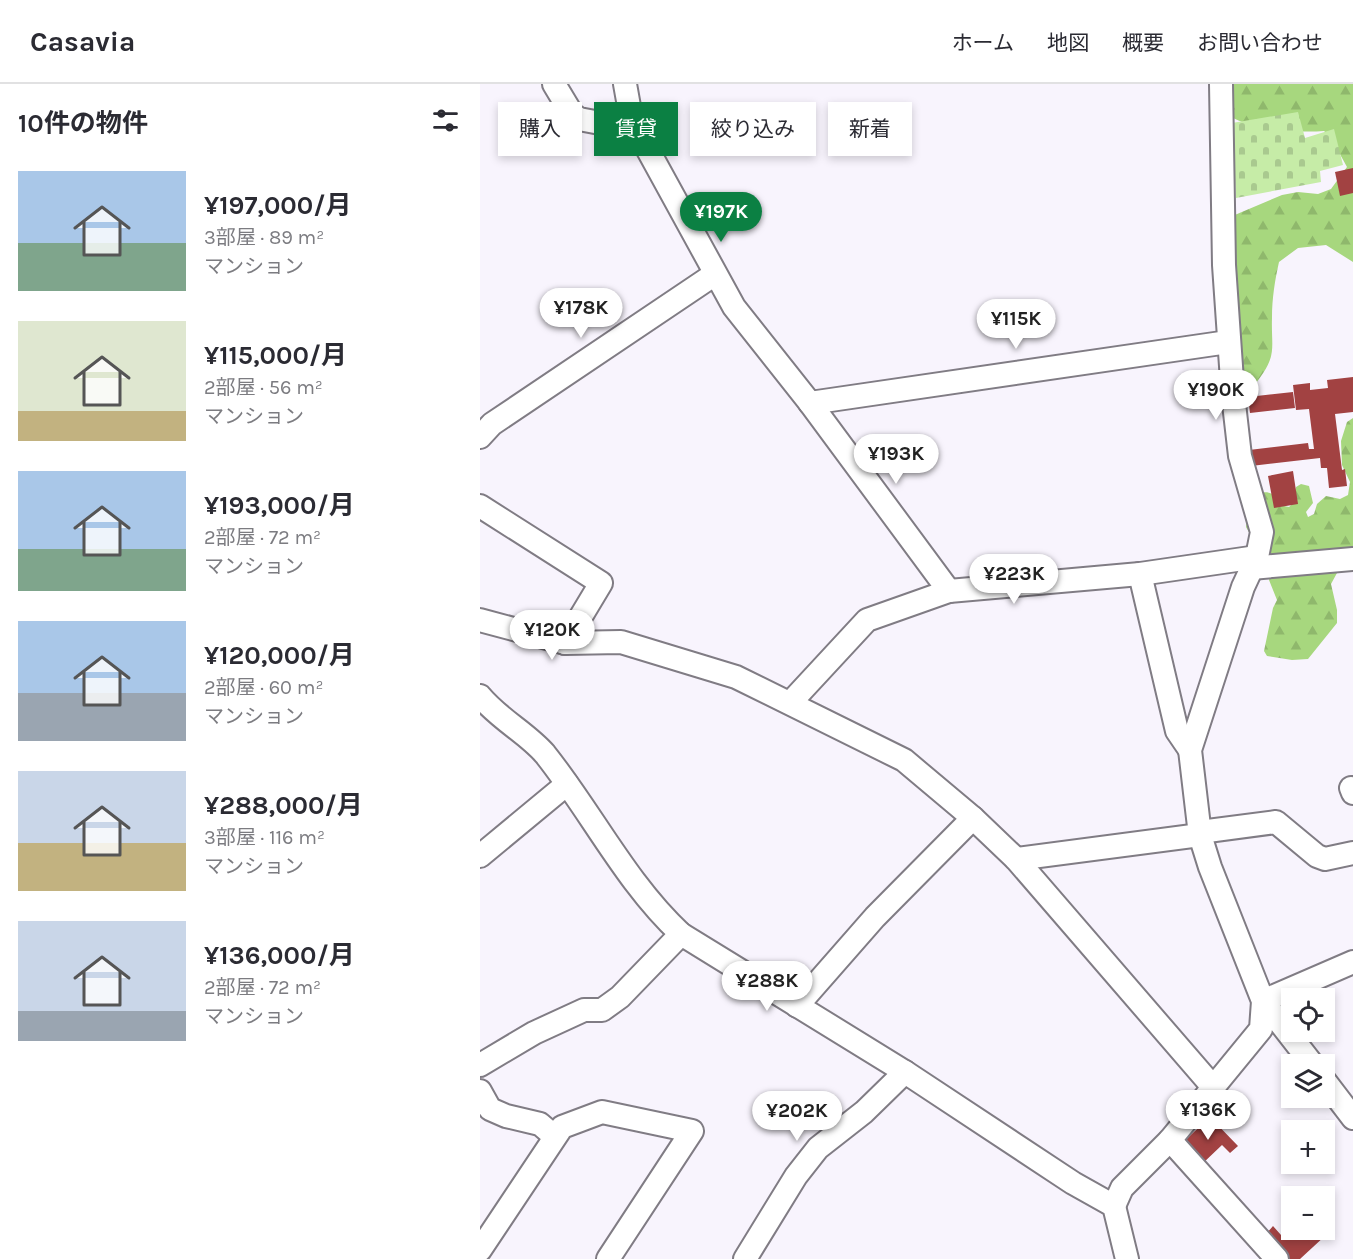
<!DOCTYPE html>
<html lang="ja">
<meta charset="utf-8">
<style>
body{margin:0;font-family:Karla,"Noto Sans JP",sans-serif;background:#f7f7f7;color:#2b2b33;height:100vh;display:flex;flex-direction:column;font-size:22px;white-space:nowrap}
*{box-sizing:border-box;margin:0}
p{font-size:20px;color:#7c7c81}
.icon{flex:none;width:33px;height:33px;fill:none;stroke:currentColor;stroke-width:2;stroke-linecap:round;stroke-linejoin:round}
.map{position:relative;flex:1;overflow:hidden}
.drawer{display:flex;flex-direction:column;background:#fff;width:480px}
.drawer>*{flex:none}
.hud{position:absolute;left:18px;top:18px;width:570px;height:54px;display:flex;gap:12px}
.tools{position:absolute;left:801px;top:904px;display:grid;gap:12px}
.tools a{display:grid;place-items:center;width:54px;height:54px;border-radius:0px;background:#fff;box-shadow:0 3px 9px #0003;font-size:30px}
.price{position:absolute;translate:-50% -51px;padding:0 14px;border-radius:21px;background:#fff;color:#222;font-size:20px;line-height:39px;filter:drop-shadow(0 2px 3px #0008)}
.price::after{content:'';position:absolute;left:50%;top:36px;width:18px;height:14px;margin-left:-9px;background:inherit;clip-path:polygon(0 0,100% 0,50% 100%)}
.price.selected{background:#0b8043;color:#fff}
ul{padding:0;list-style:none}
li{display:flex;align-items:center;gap:18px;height:150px;padding:0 18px}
li span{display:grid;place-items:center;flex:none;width:168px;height:120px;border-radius:0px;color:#555}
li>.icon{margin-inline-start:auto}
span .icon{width:72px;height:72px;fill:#fffc;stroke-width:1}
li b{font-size:26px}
h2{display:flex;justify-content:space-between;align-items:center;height:72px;padding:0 18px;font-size:26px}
.tag{padding:0 21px;border-radius:0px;background:#fff;box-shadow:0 3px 9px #0003;font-size:21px;line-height:54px}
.tag.selected{background:#0b8043;color:#fff}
header{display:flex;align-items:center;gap:36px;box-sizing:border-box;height:84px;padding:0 30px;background:#fff;border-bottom:2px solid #e1e1e2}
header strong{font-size:28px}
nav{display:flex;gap:33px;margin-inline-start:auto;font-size:21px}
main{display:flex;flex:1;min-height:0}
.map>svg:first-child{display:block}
.forest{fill:url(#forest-firs)}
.cemetery{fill:url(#cemetery-stones)}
.building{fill:#a24242}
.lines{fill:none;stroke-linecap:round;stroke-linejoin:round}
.minor-casing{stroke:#807c84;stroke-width:26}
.minor{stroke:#fff;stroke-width:22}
</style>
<header>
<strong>Casavia</strong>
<nav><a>ホーム</a><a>地図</a><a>概要</a><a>お問い合わせ</a></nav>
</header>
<main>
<section class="drawer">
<h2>10件の物件<svg class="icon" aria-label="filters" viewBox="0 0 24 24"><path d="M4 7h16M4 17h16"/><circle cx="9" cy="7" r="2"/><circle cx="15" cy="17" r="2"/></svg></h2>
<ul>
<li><span style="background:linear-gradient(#a9c7e8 60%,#7fa58c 0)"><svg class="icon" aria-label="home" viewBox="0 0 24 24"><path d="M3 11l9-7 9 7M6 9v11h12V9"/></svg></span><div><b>¥197,000/月</b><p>3部屋 · 89 m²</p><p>マンション</p></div></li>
<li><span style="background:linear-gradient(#dfe7d0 75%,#c2b280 0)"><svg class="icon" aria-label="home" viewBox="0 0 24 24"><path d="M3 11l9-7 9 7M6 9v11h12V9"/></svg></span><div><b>¥115,000/月</b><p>2部屋 · 56 m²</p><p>マンション</p></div></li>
<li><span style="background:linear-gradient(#a9c7e8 65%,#7fa58c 0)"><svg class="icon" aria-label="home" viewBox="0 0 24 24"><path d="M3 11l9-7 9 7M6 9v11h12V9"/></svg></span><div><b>¥193,000/月</b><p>2部屋 · 72 m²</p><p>マンション</p></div></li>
<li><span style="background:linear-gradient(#a9c7e8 60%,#9aa5b1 0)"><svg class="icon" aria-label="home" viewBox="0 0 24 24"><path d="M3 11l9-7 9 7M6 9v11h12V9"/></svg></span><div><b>¥120,000/月</b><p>2部屋 · 60 m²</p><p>マンション</p></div></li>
<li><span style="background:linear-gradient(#c9d6e8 60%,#c2b280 0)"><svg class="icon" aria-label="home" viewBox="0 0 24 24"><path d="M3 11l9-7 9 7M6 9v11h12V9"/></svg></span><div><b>¥288,000/月</b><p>3部屋 · 116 m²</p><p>マンション</p></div></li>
<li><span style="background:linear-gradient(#c9d6e8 75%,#9aa5b1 0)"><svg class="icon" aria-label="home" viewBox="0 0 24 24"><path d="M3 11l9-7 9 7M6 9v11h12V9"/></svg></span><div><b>¥136,000/月</b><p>2部屋 · 72 m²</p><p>マンション</p></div></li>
</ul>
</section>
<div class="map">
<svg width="873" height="1175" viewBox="0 0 873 1175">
<defs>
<pattern id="forest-firs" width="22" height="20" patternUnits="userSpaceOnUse" patternTransform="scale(1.5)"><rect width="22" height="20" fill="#a7d77e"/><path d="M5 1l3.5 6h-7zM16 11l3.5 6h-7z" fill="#8fb86c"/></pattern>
<pattern id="cemetery-stones" width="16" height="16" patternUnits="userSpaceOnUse" patternTransform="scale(1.5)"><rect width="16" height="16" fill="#c6eca7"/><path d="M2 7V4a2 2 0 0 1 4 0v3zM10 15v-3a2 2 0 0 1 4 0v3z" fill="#a9c98f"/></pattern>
</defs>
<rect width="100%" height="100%" fill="#f8f4fd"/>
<!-- forest -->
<g class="forest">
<path d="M731,0H873V178L846,161L818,164L799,178C795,196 792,214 792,234C791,265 798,271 776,299L759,294L750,133L802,111L818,108L838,110L851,105L867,83L850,52L844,47C820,49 760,47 744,26C738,19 735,8 731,0Z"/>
<path d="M873,334V482L857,489L851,500L857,526V539L828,575L812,576L787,572L784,567L793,524L797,516L789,496L791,486L766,443L769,416C785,403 793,407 804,422L809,423L812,420L816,403L821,400L829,402L833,419L826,428L828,433L834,430L837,420L846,412L860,415L868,411L870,398L862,381L861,357L867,338Z"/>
</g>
<!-- cemetery -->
<path class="cemetery" d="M818,28L825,54L854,45L863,81L840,87L841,98L756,114L752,39Z"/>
<!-- building -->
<g class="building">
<path d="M873,84V109L860,112L855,88Z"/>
<path d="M873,293V328L855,330L862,386L865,385L867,402L849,404L847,384H841L840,374L771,382L769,366L828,359L829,365H834L829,325L816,326L813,301L830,299V306L848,304L847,296Z"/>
<path d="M813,308L815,324L770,329L768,313Z"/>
<path d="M813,387L818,420L794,424L788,392Z"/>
<path d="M730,1033L758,1062L750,1069L742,1061L721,1081L701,1060Z"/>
<path d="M793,1142L801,1151L812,1142V1146H841L846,1151L820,1175H807L785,1151Z"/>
</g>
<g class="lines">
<defs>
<g id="minor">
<path d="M74,0L92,30L99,35L157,46"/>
<path d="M145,0L150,28L157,46L254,223L330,319L469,507"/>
<path d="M330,319L748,258"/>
<path d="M0,353L12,340L235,190"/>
<path d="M0,422L121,499L85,559"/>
<path d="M771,484L873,475"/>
<path d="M660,490L697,647L710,666"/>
<path d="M0,536L85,559L141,558L256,593L424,676L493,734L536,775L733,1003"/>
<path d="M0,612C20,636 47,649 65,670C112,729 146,799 201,850L425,988L593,1099L634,1122L647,1175"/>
<path d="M311,618L387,536L469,507L660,490L777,473"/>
<path d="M871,704L873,709"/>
<path d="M720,748L796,738L837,772L845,775L873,769"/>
<path d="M0,772L87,700"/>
<path d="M536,775L720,751"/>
<path d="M317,922L395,833L493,734"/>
<path d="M0,981L54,949L104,926H122L140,913L201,850"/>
<path d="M833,981L783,917L873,878"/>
<path d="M844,996L873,1034"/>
<path d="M0,1007L10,1025L26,1032L60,1040L74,1052"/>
<path d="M690,1056L797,1175"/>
<path d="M634,1122L642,1104L690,1056L781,945L783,917L730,783L720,751L710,666L763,503L777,473L782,448L760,372L753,311L744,181L741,0"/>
<path d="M0,1166L82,1043L122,1028L212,1047L128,1175"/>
<path d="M265,1175L316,1092L338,1064L384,1028L425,988"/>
</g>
</defs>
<!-- minor casing -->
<use href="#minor" class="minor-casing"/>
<!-- minor -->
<use href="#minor" class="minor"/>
</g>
</svg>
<div class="tools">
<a><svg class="icon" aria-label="locate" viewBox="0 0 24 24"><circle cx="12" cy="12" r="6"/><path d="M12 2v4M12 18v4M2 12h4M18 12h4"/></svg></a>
<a><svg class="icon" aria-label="layers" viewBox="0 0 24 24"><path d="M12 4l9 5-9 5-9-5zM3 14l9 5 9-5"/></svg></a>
<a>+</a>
<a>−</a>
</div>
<b class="price selected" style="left:241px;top:159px">¥197K</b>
<b class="price" style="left:101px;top:255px">¥178K</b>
<b class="price" style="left:536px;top:266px">¥115K</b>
<b class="price" style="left:736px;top:337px">¥190K</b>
<b class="price" style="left:416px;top:401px">¥193K</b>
<b class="price" style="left:534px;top:521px">¥223K</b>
<b class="price" style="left:72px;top:577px">¥120K</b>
<b class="price" style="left:287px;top:928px">¥288K</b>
<b class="price" style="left:728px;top:1057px">¥136K</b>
<b class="price" style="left:317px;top:1058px">¥202K</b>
<div class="hud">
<a class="tag">購入</a>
<a class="tag selected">賃貸</a>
<a class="tag">絞り込み</a>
<a class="tag">新着</a>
</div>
</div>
</main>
